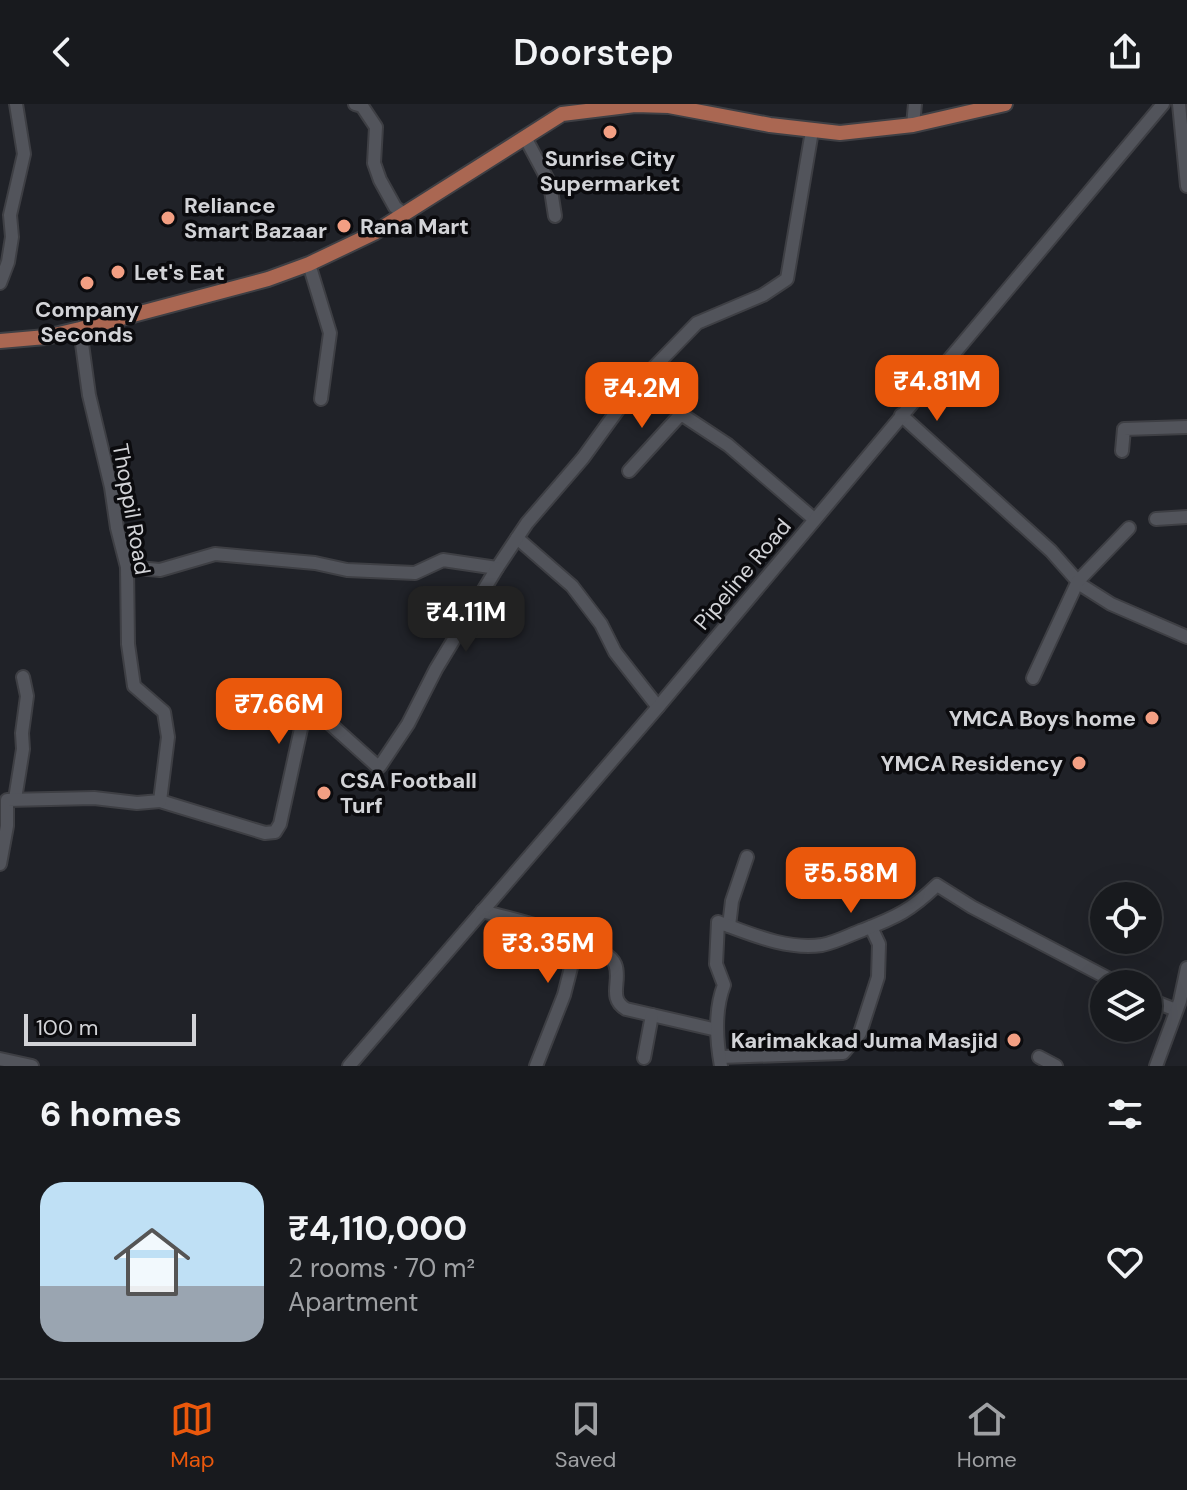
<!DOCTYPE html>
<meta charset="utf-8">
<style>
body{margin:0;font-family:"DM Sans",sans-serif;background:#25272b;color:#f1f3f6;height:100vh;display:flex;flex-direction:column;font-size:30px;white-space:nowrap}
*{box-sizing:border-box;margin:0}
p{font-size:26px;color:#9fa1a4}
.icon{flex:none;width:44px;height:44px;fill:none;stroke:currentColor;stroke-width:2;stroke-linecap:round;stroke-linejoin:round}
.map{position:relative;height:962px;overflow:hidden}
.panel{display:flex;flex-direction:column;background:#181a1e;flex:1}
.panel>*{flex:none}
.fabs{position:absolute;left:1090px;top:778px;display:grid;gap:16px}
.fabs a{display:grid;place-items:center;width:72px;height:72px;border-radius:50%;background:#181a1e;box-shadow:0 8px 32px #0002,0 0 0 2px #36383c;font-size:40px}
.scale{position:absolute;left:24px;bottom:20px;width:172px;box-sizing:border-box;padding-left:8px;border:4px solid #d2d3d7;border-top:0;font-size:22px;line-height:28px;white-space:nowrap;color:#d2d3d7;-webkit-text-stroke:6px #0b0b0e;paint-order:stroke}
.price{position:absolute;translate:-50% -68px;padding:0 18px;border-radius:16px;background:#ea580c;color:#fff;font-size:26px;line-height:52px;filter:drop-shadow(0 2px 4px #0008)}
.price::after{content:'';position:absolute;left:50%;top:48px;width:24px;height:18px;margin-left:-12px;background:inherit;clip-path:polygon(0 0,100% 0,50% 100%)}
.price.current{background:#222;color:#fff}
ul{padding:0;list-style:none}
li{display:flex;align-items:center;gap:24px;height:200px;padding:0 40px}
li span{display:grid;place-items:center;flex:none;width:224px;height:160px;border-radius:24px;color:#555}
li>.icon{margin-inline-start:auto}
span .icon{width:96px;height:96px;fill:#fffc;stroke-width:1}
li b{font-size:34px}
h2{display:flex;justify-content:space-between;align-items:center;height:96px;padding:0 40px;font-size:34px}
header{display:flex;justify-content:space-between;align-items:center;height:104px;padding:0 40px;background:#181a1e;font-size:36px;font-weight:600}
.tab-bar{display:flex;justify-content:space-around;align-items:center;height:112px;border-top:2px solid #36383c;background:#181a1e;font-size:22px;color:#9fa1a4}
.tab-bar a{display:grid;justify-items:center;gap:4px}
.tab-bar .current{color:#ea580c}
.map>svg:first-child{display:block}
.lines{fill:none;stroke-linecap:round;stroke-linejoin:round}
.minor-casing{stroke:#3e3f44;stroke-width:16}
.major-casing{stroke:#3e3f44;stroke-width:18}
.minor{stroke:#52545b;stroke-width:12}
.major{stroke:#aa6752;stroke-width:14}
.poi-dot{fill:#f39f83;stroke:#0b0b0e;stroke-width:3}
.labels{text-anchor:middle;stroke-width:7;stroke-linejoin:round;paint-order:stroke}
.poi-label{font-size:22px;font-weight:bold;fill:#d2d3d7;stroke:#0b0b0e;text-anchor:start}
.street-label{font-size:22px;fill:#d2d3d7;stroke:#0b0b0e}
</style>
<header><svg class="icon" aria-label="back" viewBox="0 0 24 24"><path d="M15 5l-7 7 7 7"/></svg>Doorstep<svg class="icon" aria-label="share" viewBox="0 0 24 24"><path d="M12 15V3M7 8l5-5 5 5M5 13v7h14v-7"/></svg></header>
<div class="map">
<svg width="1187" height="962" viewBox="0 0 1187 962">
<rect width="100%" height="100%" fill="#202228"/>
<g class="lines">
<defs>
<g id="minor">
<path d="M355,0L362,2L376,23L374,59L380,76L395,103L404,110"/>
<path d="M1179,0L1187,82"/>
<path d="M913,21L915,0"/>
<path d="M526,35L550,80L555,112"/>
<path d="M309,160L330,229L321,295"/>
<path d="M0,179L8,158L12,133L10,111L24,50L16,0"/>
<path d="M901,311L1051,447L1081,481L1111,500L1187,533"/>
<path d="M1122,347L1124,325L1187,323"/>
<path d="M629,367L681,310L728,341L814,415"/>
<path d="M1156,415L1187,413"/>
<path d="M517,434L572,482L601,520L615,548L658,603"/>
<path d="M127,463L160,466L215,450L315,459L347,466L415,469L443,456L497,464L527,419L583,354L633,285L697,219L763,191L787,175L812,27"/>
<path d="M1033,574L1078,477L1129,424"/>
<path d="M15,695L23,645L22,629L27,592L23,573"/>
<path d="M160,697L265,729L275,728L280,720L302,620C311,613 317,612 327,617L376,661L380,662L408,620L436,565L497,464"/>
<path d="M0,760L7,722V696L94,694L137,699L160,697L168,633L164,608L134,582L128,540L127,463L117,424L111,383L89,291L80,225"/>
<path d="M482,807C508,814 605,836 615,860C622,876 607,894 626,905L717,926"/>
<path d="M729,822L732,797L747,753"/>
<path d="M1148,895L1176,906"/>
<path d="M720,953L843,949L860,929L878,873L879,840L871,823"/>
<path d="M1039,953L1056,962"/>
<path d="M644,954L652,911"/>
<path d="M0,955L32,962"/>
<path d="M349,962L658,603L1163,0"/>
<path d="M536,962L564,891L578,836"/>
<path d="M721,962C716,935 714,907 724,881L716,860L718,818C751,830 786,846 822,841C837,838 849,831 863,826C897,813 911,806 937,781L972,803L1119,880"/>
<path d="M1156,962L1180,897L1187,864"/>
</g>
<path id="major" d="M0,237L46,233L80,225L268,175L309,160L374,129L562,10L635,1L669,2L770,21L840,29L913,21L1005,0"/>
</defs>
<!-- minor casing -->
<use href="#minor" class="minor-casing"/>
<!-- major casing -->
<use href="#major" class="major-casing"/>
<!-- minor -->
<use href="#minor" class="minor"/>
<!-- major -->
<use href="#major" class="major"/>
</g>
<!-- markers -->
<g class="poi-dot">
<circle cx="610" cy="28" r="8"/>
<circle cx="168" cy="114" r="8"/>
<circle cx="344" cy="122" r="8"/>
<circle cx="118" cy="168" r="8"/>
<circle cx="87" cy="179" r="8"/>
<circle cx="1152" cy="614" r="8"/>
<circle cx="1079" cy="659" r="8"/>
<circle cx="324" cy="689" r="8"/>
<circle cx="1014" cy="936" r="8"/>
</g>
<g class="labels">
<!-- poi labels -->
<g class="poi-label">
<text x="610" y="62" text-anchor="middle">Sunrise City<tspan x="610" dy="25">Supermarket</tspan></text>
<text x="184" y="109">Reliance<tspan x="184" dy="25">Smart Bazaar</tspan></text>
<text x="360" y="130">Rana Mart</text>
<text x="134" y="176">Let's Eat</text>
<text x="87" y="213" text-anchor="middle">Company<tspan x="87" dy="25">Seconds</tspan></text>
<text x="1136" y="622" text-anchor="end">YMCA Boys home</text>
<text x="1063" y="667" text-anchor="end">YMCA Residency</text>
<text x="340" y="684">CSA Football<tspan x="340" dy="25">Turf</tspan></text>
<text x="998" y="944" text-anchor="end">Karimakkad Juma Masjid</text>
</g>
<!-- street labels -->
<g class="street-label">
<text transform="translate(132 405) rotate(80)" y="8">Thoppil Road</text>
<text transform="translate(742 470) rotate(-50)" y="8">Pipeline Road</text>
</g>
</g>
</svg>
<div class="fabs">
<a><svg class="icon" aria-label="locate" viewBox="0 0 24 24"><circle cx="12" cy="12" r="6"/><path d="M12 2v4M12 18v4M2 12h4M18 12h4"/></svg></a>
<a><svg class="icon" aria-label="layers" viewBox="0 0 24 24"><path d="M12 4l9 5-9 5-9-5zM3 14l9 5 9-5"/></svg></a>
</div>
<div class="scale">100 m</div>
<b class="price" style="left:937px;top:319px">₹4.81M</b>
<b class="price" style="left:642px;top:326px">₹4.2M</b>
<b class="price current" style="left:466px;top:550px">₹4.11M</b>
<b class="price" style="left:279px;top:642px">₹7.66M</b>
<b class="price" style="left:851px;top:811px">₹5.58M</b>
<b class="price" style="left:548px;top:881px">₹3.35M</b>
</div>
<section class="panel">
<h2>6 homes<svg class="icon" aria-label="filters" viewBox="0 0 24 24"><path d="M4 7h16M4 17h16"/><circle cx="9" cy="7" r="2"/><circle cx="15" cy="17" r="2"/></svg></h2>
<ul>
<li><span style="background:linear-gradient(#bfe0f5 65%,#9aa5b1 0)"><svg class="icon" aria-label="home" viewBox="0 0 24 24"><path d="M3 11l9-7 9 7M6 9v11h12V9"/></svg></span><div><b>₹4,110,000</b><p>2 rooms · 70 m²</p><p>Apartment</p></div><svg class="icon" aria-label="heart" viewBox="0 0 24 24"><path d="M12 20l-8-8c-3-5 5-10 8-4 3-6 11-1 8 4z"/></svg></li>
</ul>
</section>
<nav class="tab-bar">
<a class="current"><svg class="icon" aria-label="map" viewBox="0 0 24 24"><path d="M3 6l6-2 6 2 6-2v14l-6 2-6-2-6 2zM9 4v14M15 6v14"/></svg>Map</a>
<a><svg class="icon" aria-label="saved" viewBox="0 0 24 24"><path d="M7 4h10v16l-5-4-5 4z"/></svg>Saved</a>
<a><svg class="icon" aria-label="home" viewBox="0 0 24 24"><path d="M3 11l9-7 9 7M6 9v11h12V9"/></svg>Home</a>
</nav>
